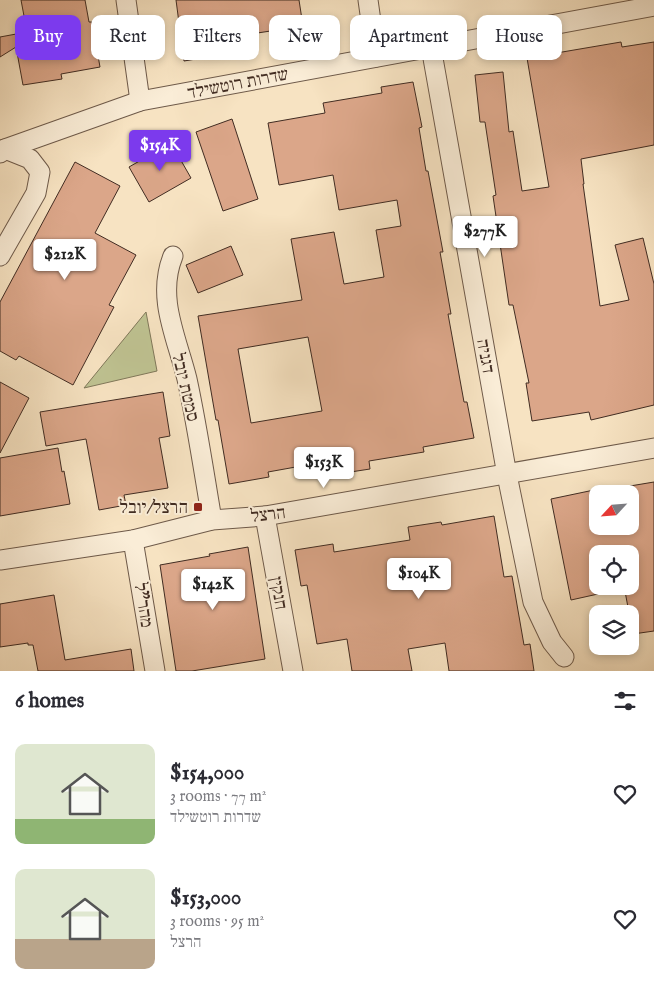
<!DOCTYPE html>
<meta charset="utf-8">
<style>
body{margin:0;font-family:"IM FELL English","Frank Ruhl Libre",serif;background:#f7f7f7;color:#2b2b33;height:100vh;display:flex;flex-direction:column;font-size:19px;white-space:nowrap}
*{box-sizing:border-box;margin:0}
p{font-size:16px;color:#7c7c81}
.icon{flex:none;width:28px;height:28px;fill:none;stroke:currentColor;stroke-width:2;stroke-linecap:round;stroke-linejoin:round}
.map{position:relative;height:671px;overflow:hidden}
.sheet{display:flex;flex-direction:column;background:#fff;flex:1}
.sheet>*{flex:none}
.guide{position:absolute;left:15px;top:15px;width:625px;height:45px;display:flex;gap:10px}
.needle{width:32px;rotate:244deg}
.buttons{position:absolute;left:589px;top:485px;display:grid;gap:10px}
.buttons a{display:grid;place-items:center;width:50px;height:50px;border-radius:10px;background:#fff;box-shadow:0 2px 8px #0003;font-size:25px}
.price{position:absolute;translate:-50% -42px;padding:0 11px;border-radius:5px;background:#fff;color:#222;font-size:16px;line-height:32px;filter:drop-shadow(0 1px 2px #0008)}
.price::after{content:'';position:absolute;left:50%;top:30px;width:15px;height:11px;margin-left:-8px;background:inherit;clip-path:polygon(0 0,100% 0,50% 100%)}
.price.active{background:#7c3aed;color:#fff}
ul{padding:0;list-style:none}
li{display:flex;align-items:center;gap:15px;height:125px;padding:0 15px}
li span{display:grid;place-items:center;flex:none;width:140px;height:100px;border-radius:10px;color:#555}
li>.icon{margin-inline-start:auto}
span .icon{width:60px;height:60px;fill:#fffc;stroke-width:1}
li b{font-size:21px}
h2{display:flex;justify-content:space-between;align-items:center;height:60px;padding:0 15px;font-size:21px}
.chip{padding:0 18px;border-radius:10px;background:#fff;box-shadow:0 2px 8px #0003;font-size:18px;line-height:45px}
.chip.active{background:#7c3aed;color:#fff}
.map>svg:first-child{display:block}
.green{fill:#bfc392;stroke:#80785a}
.building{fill:#dba689;stroke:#412c22;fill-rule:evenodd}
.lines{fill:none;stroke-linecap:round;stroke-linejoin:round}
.minor-casing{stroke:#6e5a4a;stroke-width:21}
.minor{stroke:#faedd7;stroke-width:19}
.poi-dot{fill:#8f2418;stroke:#faedd7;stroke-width:2}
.labels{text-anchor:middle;stroke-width:4;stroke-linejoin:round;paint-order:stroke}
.street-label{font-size:18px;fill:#412c22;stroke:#faedd7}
.poi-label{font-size:18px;fill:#412c22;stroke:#faedd7;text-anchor:end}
</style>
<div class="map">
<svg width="654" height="671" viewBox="0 0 654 671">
<rect width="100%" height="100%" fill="#f7e3c2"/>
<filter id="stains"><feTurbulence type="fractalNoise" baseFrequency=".004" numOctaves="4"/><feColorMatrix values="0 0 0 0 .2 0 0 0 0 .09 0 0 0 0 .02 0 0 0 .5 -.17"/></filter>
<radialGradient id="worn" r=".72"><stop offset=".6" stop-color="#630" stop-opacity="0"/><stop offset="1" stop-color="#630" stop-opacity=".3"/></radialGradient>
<!-- green -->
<path class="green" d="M146,312L157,371L84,388Z"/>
<!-- building -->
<g class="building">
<path d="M21,0H85L89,22H92L100,67L61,74L62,79L23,85L16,47L0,57V37L27,32Z"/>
<path d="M176,0H299L303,26L212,40L214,56L184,61Z"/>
<path d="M621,42L622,47L654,42V145L581,159L584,184H583L600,306L629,300L615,245L643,238L654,284V405L591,420L589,412L532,421L526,383H529L513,305H509L493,196L496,195L485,122H480L475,75L503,72L509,132L513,131L522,191L549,187L527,58Z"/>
<path d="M413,82L422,127L419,128L426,171H428L443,252H440L451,314H448L464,402H467L474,438L423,447L424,452L369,461L370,469L331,475L329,461L268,472L269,477L229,484L218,420H216L198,316L302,300L291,239L334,232L344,284L384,277L376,230L401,226L397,200L339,210L333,175L279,185L268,123L325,113L323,103L382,93L381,87ZM308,337L322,411L251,423L238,349Z"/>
<path d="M232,119L258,199L223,211L196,132Z"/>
<path d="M171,143L191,178L149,202L129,167Z"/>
<path d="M75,162L120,186L95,233L136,255L109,305L114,307L73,385L19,356L16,360L0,351V302Z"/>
<path d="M231,246L243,275L198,293L186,265Z"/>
<path d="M0,382L29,398L0,453Z"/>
<path d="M163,392L170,436L159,438L168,488L124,495L126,505L99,510L86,439L46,446L40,412Z"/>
<path d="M58,448L62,472L64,471L70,504L0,516V458Z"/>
<path d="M654,482V631L633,634L624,586H630V554H598V594L571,600L551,499L594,490L598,509V526H630V486Z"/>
<path d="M494,516L504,577L512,576L524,645L530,644L534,671H449L445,643L408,649L412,671H352L347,639L317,644L307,585L301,586L295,550L333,544L334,552L410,540L408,527L441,522L442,525Z"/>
<path d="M248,547L265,659L192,671H176L160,565L210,556L209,554Z"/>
<path d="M54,595L65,660L131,649L134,671H38L33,645H28V643L0,647V604Z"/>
</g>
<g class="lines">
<defs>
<g id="minor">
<path d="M126,0L140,101"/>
<path d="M368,0L376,57"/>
<path d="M431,47L507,475L533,602L552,642L564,657"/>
<path d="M0,153L5,149L140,101L654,6"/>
<path d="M0,256L36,193L40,172L30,159L5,149"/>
<path d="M173,256C156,298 177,338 187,379C197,425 204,473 212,520"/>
<path d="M265,516L293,671"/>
<path d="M133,540L155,671"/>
<path d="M0,560L133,540L212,520L265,516L654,448"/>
</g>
</defs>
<!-- minor casing -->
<use href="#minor" class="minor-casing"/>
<!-- minor -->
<use href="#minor" class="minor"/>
</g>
<!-- markers -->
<rect class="poi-dot" x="193" y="502" width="10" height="10" rx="2.5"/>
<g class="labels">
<!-- street labels -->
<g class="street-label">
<text transform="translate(238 83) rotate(-11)" y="6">שדרות רוטשילד</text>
<text transform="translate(486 356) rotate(80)" y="6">דגניה</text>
<text transform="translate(186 387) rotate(77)" y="6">סמטת יובל</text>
<text transform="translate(268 514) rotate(-7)" y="6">הרצל</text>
<text transform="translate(279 593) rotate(80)" y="6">חנקין</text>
<text transform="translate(144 605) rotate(81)" y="6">מהר"ל</text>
</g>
<!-- poi labels -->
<g class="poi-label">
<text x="188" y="513">הרצל/יובל</text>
</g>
</g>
<rect width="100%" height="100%" filter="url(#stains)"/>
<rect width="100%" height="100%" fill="url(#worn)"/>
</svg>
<div class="buttons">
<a><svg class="needle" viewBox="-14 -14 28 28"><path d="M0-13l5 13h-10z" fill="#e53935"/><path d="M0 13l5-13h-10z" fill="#7c7c81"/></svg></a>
<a><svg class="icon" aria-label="locate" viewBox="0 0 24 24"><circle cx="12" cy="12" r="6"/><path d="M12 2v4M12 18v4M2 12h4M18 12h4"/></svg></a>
<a><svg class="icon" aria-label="layers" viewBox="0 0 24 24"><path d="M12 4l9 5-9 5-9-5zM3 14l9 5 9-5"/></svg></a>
</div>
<b class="price active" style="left:160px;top:172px">$154K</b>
<b class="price" style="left:485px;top:258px">$277K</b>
<b class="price" style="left:65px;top:281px">$212K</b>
<b class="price" style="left:324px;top:489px">$153K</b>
<b class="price" style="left:419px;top:600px">$104K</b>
<b class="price" style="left:213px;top:611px">$142K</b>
<div class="guide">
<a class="chip active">Buy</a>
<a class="chip">Rent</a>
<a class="chip">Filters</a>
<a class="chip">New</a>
<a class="chip">Apartment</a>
<a class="chip">House</a>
</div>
</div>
<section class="sheet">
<h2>6 homes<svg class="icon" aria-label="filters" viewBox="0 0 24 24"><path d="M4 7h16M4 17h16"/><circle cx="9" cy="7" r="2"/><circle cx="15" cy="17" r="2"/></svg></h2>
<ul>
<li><span style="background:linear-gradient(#dfe7d0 75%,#8fb573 0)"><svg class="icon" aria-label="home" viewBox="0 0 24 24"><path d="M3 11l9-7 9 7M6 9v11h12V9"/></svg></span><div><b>$154,000</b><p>3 rooms · 77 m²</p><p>שדרות רוטשילד</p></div><svg class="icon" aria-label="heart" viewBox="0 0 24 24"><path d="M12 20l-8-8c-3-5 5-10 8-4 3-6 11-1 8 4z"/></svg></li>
<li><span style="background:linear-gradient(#dfe7d0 70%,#b9a48a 0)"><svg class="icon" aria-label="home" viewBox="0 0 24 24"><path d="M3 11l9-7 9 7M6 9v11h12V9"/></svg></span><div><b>$153,000</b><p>3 rooms · 95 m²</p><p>הרצל</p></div><svg class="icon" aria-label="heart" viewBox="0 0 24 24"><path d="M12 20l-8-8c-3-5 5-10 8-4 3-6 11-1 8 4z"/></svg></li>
</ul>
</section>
